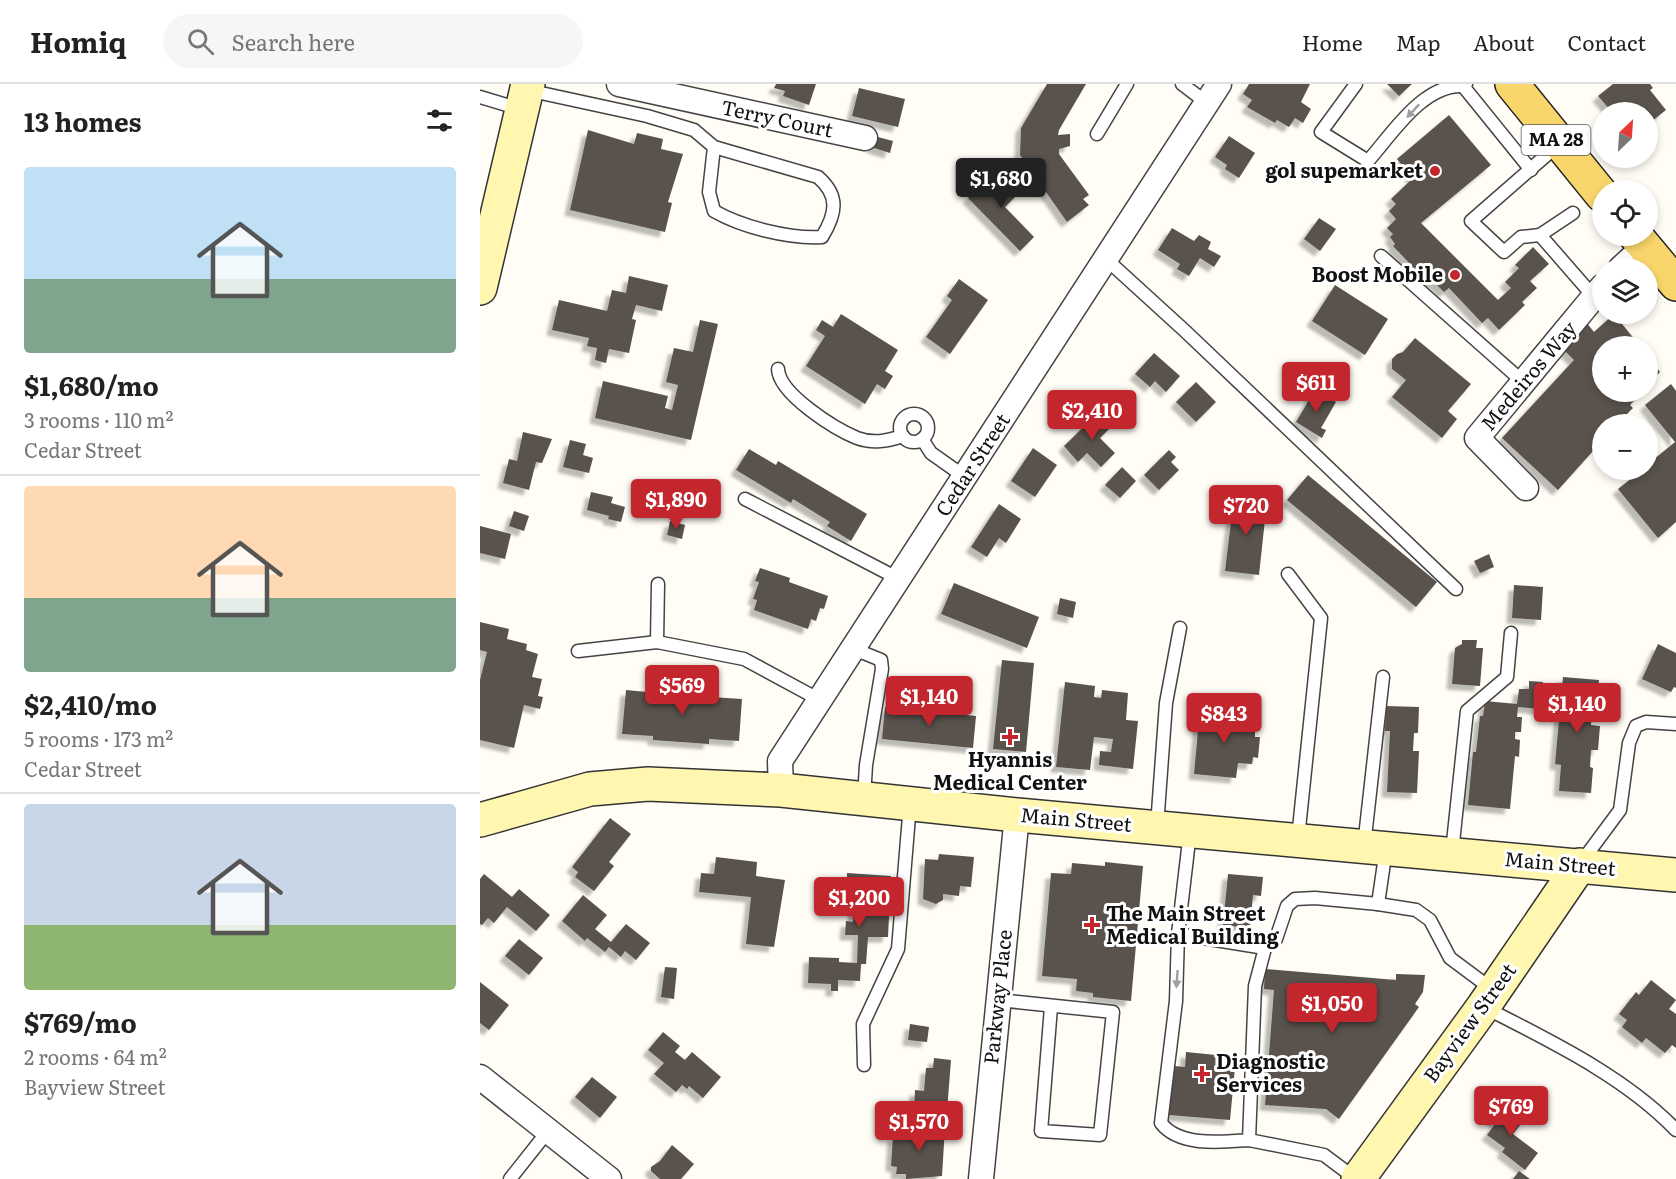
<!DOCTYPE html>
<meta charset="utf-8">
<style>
body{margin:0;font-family:Literata,serif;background:#f6f6f6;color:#222;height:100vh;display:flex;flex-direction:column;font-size:22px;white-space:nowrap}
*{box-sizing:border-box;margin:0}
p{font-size:20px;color:#767676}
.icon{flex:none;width:33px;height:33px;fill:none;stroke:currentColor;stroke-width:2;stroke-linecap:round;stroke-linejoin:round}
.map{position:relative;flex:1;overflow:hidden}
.drawer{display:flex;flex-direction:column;background:#fff;width:480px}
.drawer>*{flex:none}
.needle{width:39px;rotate:25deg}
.fabs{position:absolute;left:1112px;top:18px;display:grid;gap:12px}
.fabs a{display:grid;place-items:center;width:66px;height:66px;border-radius:50%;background:#fff;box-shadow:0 3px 9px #0003;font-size:30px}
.price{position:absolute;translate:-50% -51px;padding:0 14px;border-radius:6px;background:#c4262e;color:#fff;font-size:20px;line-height:39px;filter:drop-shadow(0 2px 3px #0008)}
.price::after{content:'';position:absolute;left:50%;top:36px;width:18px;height:14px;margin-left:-9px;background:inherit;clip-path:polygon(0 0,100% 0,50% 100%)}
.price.on{background:#222;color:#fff}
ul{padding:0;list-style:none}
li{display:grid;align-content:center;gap:12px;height:318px;padding:0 24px}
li+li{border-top:2px solid #e0e0e0}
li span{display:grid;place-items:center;height:186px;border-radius:6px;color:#555}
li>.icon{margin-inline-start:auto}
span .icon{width:108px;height:108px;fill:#fffc;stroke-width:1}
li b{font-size:26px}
h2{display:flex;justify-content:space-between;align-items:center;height:72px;padding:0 24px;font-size:26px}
header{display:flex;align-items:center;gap:36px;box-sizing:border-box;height:84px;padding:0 30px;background:#fff;border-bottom:2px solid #e0e0e0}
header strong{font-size:28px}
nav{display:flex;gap:33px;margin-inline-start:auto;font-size:21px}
.search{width:420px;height:54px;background:#f6f6f6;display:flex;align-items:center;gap:15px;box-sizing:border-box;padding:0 21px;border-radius:33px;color:#767676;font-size:22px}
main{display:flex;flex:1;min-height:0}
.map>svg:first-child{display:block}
.building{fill:#5a524d;filter:url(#shadow)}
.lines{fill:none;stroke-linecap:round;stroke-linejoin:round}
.lane-casing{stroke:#444;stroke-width:15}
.street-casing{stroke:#444;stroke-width:27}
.secondary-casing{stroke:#333;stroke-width:36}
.primary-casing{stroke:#222;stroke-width:36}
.lane{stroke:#fff;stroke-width:12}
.street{stroke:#fff;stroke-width:24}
.secondary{stroke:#fff6b0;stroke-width:33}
.primary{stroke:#f9d66b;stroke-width:33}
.oneway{fill:#a0a0a0}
.poi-dot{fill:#c4262e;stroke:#fff;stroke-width:2}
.labels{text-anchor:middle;stroke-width:6;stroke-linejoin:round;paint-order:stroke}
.shield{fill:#fff;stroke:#585858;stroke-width:1.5}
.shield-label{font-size:18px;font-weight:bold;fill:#111}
.street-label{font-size:20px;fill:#111;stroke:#fff}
.poi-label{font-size:20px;font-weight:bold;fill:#111;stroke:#fff;text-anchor:end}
</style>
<header>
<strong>Homiq</strong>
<div class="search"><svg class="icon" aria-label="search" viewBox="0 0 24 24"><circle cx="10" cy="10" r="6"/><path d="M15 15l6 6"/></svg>Search here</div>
<nav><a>Home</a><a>Map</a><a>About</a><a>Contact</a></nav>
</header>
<main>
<section class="drawer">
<h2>13 homes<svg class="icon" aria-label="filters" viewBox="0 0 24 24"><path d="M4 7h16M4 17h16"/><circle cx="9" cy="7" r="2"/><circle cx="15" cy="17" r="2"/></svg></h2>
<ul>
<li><span style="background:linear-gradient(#bfe0f5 60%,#7fa58c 0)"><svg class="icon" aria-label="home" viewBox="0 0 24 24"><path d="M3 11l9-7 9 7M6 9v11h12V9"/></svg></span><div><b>$1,680/mo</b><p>3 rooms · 110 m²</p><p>Cedar Street</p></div></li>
<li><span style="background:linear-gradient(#ffd9b3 60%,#7fa58c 0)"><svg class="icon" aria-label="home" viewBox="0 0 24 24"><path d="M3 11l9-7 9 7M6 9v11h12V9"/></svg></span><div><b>$2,410/mo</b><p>5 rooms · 173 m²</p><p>Cedar Street</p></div></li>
<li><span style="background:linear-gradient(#c9d6e8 65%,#8fb573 0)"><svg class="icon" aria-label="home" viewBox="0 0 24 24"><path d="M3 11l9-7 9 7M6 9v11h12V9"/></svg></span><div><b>$769/mo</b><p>2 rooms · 64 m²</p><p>Bayview Street</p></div></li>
</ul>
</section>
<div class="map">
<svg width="1196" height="1095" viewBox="0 0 1196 1095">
<defs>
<filter id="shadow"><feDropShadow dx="-5.5" dy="5.5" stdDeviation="1.5" flood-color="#0004"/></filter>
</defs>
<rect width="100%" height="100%" fill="#fffdf5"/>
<!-- building -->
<g class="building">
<path d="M296,0H336L329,21L303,12L305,7L294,4Z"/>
<path d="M567,0H606L579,46L578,51L590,50V62L579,65V70L609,111L603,115L609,121L587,138L540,71L541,44Z"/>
<path d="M769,0H830L821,18L831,25L823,39L815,34L809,43L797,36L795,39L767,23L772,16L763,10Z"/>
<path d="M907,0H932L919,12Z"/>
<path d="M1133,0H1170L1173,4L1170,6L1186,26L1167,41V28H1132L1118,12Z"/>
<path d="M379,4L425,15L418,43L372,32Z"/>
<path d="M969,31L1011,81L941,139L1018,216L1031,204L1025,198L1039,184L1035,181L1053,163L1069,180L1050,197L1057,204L1042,218L1045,221L1019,246L1008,234L1002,239L969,204L964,208L954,198L950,201L913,162L915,160L910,153L913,150L907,144L916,135L909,127L916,120L911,115L933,94L917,75Z"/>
<path d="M108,46L154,60L157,49L183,55L181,65L203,70L188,118L192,119L185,148L90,126Z"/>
<path d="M394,52L413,57L410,69L391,63Z"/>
<path d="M749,52L775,69L759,94L745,85L747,81L735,73Z"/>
<path d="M516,86L539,109L525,123L554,153L540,167L488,114Z"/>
<path d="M839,134L856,145L840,167L824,155Z"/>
<path d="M692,144L714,157L719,151L731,158L728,165L741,172L734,183L720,174L709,192L697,185L700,180L678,166Z"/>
<path d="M149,192L188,201L182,227L156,221L152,235L156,236L149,269L129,265L126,279L115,276L117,264L107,262L109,254L72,246L79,216L127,227L132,206L146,209Z"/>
<path d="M479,195L508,216L470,270L446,253L472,216L467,212Z"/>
<path d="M855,201L908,235L885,271L832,237Z"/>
<path d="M361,230L418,266L405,287L413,292L405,305L397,300L385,320L326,282L345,252L336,246L342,236L353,243Z"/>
<path d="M1134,230L1160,262H1122V308H1162L1150,321L1153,324L1137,340H1122V357L1078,406L1022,354L1094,276L1082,264L1106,238L1114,248Z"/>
<path d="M220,236L238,240L211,356L115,334L123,297L188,312L185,324L192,326L198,301L186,298L194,264L213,268Z"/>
<path d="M935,254L991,300L968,327L977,335L962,354L912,313L926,296L912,285V275L917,270L923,268Z"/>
<path d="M674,269L700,292L686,308L675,297L670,303L655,290Z"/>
<path d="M1167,271L1180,288L1167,302Z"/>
<path d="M716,298L736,318L716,338L696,318Z"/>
<path d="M1191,300L1196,307V438L1178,454L1138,405L1162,386H1167V381L1195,358L1165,321Z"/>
<path d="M835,306L856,318L841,344L846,346L842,354L816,338Z"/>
<path d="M619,328L632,342L620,354L635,369L621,383L607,369L598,378L584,362Z"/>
<path d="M43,348L72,355L62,379L56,378L49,406L23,399L29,375L37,377Z"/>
<path d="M90,356L106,360L103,371L113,374L109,389L83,383Z"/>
<path d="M553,364L577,381L555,413L531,397Z"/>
<path d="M269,365L296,381L298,377L387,430L371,457L347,442L350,438L313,415L311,419L256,386Z"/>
<path d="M689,366L696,373L691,378L699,386L679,406L664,391Z"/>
<path d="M642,383L656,397L640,414L625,401Z"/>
<path d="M828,391L957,498L936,523L807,416Z"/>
<path d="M111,408L133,413L131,419L145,423L141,438L128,435L129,432L107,426Z"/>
<path d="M754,413L787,417L779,491L745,487Z"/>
<path d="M519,420L541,435L526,459L519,454L507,473L491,463Z"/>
<path d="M34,427L49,432L44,447L29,442Z"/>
<path d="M190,437L205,441L202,455L187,451Z"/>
<path d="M0,442L31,450L25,475L0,469Z"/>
<path d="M1009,470L1014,483L1000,489L994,477Z"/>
<path d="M280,484L310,494L309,498L348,512L344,525L340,524L336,537L331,535L328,545L274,526L277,516L273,515L279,498L275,497Z"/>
<path d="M474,499L559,533L547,564L461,530Z"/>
<path d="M1034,501L1063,503L1061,536L1032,534Z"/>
<path d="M580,514L596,518L593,534L577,530Z"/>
<path d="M0,538L29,545L27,555L47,560L46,566L58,570L52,593L62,595L58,612L63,613L60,625L44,621L34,664L0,656V596L7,568L0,566Z"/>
<path d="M982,556H997L996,564H1003L1000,602L972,600L975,564L982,560Z"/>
<path d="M1178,560L1196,569V604L1194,603L1191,608L1162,595Z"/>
<path d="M522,576L554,579L546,668L513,665Z"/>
<path d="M1083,593L1119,596L1116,630L1112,629L1111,641L1120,642L1118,666H1111L1110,683L1113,684L1111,709L1079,707L1081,681L1075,680Z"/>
<path d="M1049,597L1063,598L1060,625L1038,623L1037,633H1042L1041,648H1035V655L1040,656L1039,673L1035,672L1030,725L988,721L993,668H996L1000,632H1003L1005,617L1037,620L1039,605H1049Z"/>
<path d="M585,598L615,602L614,613L621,614L622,606L648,609L646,636L658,637L653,685L619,681L620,667L631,668L633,655L614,653L610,686L576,683Z"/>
<path d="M177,604L231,608V613L262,615L259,657L229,655V660L173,656V652L142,650L146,606L177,609Z"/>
<path d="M906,622L939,623L938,649H934L933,667H939L937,709L907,708L910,647H905Z"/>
<path d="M405,623L496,632L493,664L402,655Z"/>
<path d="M720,625L762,629L761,642L775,643V653H780L778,674L773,673L772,680L758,679L756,694L714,690Z"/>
<path d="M130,734L151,750L129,778L134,782L114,807L95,793L98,788L92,783Z"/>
<path d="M459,770L494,773L491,803L480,802L479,812L463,810V816L456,820L443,815L445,775L458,776Z"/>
<path d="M236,773L277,778L276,792L305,796L294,863L266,860L271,813L219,808L221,789L234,790Z"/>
<path d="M625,778L663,782L651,917L613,913V909L596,907L597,895L562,892L571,789L591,790L592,779L625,782Z"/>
<path d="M367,789L411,792L410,809H416L415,832H409L408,853H388L386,880H381L380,897L358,896V907H351V900L328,899L329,873L359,874V878L377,879L378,851H365L366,837L373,838L374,808H367Z"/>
<path d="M4,790L32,813L39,805L70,831L56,847L27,823L14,839L8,834L2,841L0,840V795Z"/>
<path d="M748,790L783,793L781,812L773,811L770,844L743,841Z"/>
<path d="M103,811L127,831L115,845L131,858L146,840L170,859L156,876L145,867L141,873L129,863L125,868L107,854L105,857L82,837Z"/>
<path d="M39,855L63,874L49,891L25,872Z"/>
<path d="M185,883L197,884L194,915L181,913Z"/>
<path d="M785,885L916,896V890L945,891L943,908L935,920L939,923L859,1035L846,1025L785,1021L794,906L784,905Z"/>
<path d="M1171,896L1196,916L1189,925L1196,930V964L1192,961L1185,969L1166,954L1162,959L1142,943L1147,936L1139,930L1156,908L1159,911Z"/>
<path d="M0,898L29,921L9,946L0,939Z"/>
<path d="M430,940L449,943L447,958L428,956Z"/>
<path d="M183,948L200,962L195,968L205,976L212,968L241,993L223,1014L209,1002L207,1005L202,1001L196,1008L174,990L184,979L168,966Z"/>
<path d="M706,968L756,973L750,1036L689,1031L694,982L705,983Z"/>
<path d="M454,974L471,976L467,1027L434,1024L435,1006L444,1007L446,984H453Z"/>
<path d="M112,993L137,1013L120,1034L95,1013Z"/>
<path d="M1023,1020L1044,1036L1033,1050L1058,1069L1045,1086L1022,1068L1025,1064L1007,1051L1016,1039L1011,1035Z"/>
<path d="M427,1041L465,1043L462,1092L426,1095V1090H416L417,1083L411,1082L413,1052H426Z"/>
<path d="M192,1061L214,1080L201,1095H180L171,1087V1083L180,1077Z"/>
<path d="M1039,1087L1050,1095H1033Z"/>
</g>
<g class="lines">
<defs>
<g id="lane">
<path d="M702,0L727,19"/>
<path d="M876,0L841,48L888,77C912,50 943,0 983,2"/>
<path d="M986,0L983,2L1051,86"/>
<path d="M47,6L167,32L214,46L234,63L338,93C360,112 356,130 342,153C309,155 262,143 234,127L229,108L234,63"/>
<path d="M0,13L40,25"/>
<path d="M617,50L647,0"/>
<path d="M1078,61L991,137L1024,168L1041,153L1060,151L1093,129"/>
<path d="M1060,151L1114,213"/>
<path d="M901,172L1042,297"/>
<path d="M626,175L705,247L976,505"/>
<path d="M298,285C299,310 355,345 377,354C393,360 407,357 423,352"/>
<circle cx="434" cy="344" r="14"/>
<path d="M442,355L451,369L485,393"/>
<path d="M265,415L419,495"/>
<path d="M808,490L841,534L818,754"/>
<path d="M178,500L177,558L264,575L340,616"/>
<path d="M374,565L401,576L402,585L386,681L384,714"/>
<path d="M98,567L177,558"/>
<path d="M677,742L686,619L700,544"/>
<path d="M710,748L698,850L696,917L681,1039C699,1063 742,1058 769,1056L775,902L785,864L796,855L807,822L815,815L835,814L898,820L906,765"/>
<path d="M884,762L903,593"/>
<path d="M972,768L987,627L1027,593L1031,549"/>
<path d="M1100,780L1140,726L1149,659L1156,642L1166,638L1196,640"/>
<path d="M898,820L936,826L950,836L970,874L1013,906"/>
<path d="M698,850L785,864"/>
<path d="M518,916L633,928L620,1051L561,1047L571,923"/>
<path d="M1004,923C1070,957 1144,992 1196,1046"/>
<path d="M384,981L383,940L418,865L430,720"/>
<path d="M769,1056L844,1071L876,1095"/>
<path d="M30,1095L68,1047"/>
</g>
<g id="street">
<path d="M139,0L385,54"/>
<path d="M1141,184L1165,162"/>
<path d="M1046,404L997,354L1122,203"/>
<path d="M301,706L300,677L739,0"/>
<path d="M0,993L129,1095"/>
<path d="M501,1095L537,731"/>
</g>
<g id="secondary">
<path d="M0,204L48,0"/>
<path d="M0,736L110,705L168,700L301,706L537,731L1196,791"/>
<path d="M878,1095L1003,923L1100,781"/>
</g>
<g id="primary">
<path d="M1032,0L1122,111"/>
<path d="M1156,152L1196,200"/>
</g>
</defs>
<!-- lane casing -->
<use href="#lane" class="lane-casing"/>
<!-- street casing -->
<use href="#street" class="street-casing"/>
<!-- secondary casing -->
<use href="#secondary" class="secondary-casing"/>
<!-- primary casing -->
<use href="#primary" class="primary-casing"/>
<!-- lane -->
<use href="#lane" class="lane"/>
<!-- street -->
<use href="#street" class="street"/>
<!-- secondary -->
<use href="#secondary" class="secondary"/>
<!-- primary -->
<use href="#primary" class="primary"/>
</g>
<!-- one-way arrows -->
<defs><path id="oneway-solid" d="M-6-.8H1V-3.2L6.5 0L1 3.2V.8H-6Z" transform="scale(1.5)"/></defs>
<g class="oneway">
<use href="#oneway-solid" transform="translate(933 27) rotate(133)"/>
<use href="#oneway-solid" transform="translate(697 895) rotate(94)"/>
</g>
<!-- markers -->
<g class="poi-dot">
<circle cx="955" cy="87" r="6"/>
<circle cx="975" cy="191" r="6"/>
<path d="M527 644h6v6h6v6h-6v6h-6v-6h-6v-6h6z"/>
<path d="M609 832h6v6h6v6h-6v6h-6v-6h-6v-6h6z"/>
<path d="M719 981h6v6h6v6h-6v6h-6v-6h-6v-6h6z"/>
</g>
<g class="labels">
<!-- shield labels -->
<rect class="shield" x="1041.5" y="41" width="69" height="30" rx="4.5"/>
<g class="shield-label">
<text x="1076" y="62">MA 28</text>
</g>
<!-- street labels -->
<g class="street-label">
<text transform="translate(297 35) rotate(12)" y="7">Terry Court</text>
<text transform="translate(1049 292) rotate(-50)" y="7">Medeiros Way</text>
<text transform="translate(493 381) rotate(-57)" y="7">Cedar Street</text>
<text transform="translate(596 736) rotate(5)" y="7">Main Street</text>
<text transform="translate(1080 780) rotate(5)" y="7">Main Street</text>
<text transform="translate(518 913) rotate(-84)" y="7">Parkway Place</text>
<text transform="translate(990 939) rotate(-54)" y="7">Bayview Street</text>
</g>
<!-- poi labels -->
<g class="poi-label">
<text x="943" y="94">gol supemarket</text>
<text x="963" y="198">Boost Mobile</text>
<text x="530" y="683" text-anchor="middle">Hyannis<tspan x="530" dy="23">Medical Center</tspan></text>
<text x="626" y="837" text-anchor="start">The Main Street<tspan x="626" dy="23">Medical Building</tspan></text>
<text x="736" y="985" text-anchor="start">Diagnostic<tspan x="736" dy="23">Services</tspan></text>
</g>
</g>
</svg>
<div class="fabs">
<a><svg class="needle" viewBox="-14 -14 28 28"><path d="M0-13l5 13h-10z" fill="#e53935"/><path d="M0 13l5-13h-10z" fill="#767676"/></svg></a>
<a><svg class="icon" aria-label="locate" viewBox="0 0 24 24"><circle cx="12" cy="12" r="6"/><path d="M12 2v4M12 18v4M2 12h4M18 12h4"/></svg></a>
<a><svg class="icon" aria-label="layers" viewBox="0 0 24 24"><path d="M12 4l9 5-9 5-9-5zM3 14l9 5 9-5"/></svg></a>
<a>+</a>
<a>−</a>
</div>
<b class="price on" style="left:521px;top:125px">$1,680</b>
<b class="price" style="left:836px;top:329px">$611</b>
<b class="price" style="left:612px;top:357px">$2,410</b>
<b class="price" style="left:196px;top:446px">$1,890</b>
<b class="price" style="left:766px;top:452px">$720</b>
<b class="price" style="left:202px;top:632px">$569</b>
<b class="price" style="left:449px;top:643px">$1,140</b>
<b class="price" style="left:1097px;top:650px">$1,140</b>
<b class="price" style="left:744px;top:660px">$843</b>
<b class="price" style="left:379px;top:844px">$1,200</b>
<b class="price" style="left:852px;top:950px">$1,050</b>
<b class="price" style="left:1031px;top:1053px">$769</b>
<b class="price" style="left:439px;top:1068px">$1,570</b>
</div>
</main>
